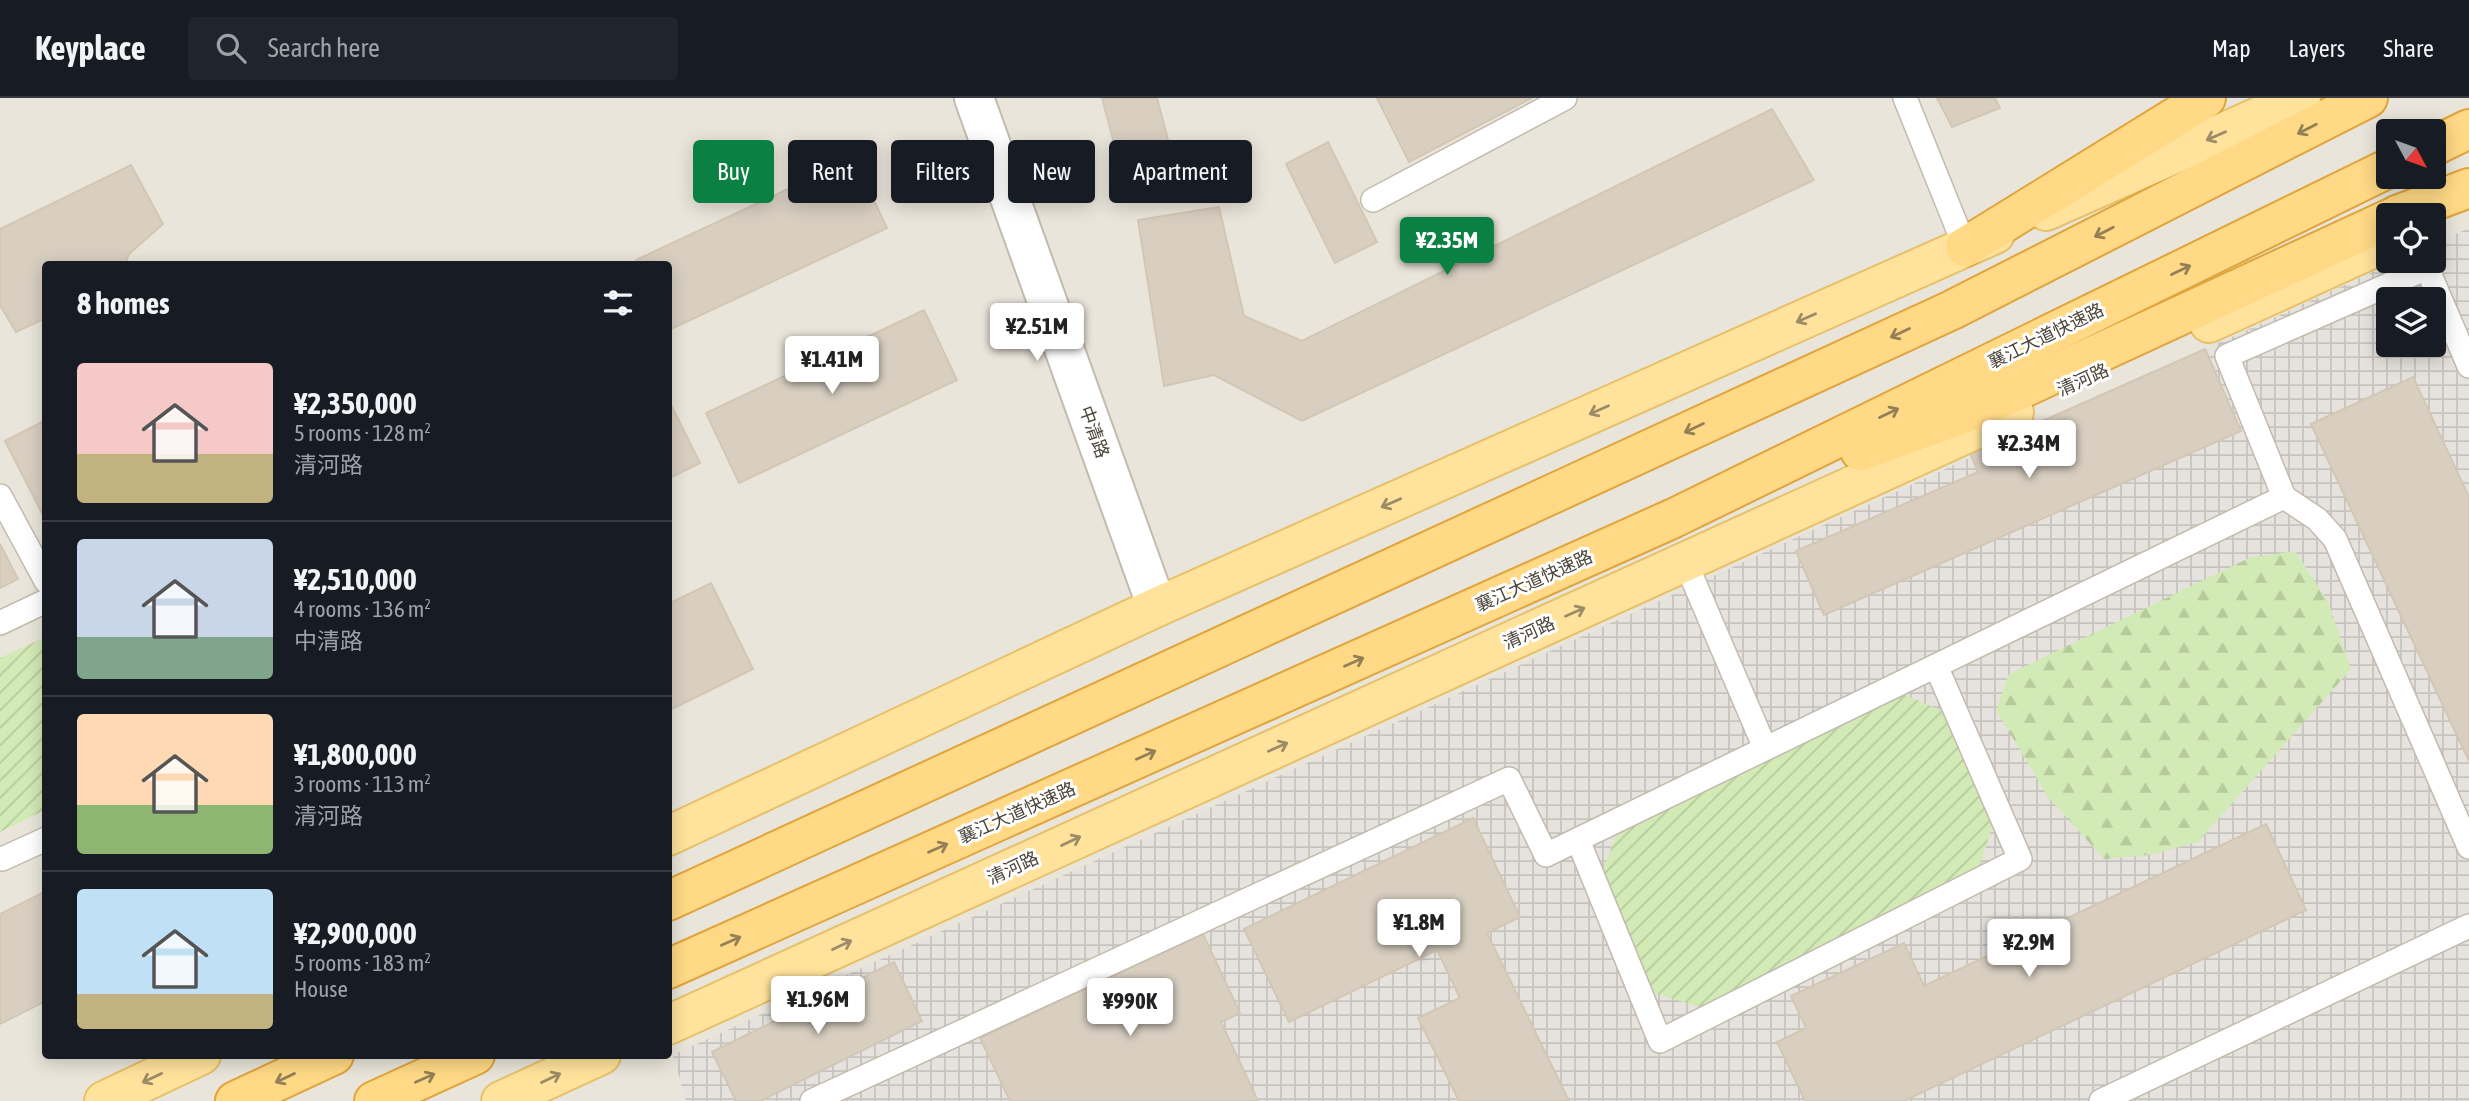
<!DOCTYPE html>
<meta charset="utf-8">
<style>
body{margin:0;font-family:"Asap Condensed","Noto Sans SC",sans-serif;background:#20242c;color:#f1f3f6;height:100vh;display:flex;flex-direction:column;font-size:26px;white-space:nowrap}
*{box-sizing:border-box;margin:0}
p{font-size:23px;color:#9ea1a6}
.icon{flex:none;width:38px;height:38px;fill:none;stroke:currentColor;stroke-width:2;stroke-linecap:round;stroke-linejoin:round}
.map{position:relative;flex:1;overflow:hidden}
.sheet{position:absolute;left:42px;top:163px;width:630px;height:798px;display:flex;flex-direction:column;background:#171b24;border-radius:7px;box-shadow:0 4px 18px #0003}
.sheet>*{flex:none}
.banner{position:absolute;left:693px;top:42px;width:665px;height:63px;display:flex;gap:14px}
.needle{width:46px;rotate:131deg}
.buttons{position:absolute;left:2376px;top:21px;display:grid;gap:14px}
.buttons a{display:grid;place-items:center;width:70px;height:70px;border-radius:7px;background:#171b24;box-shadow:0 4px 18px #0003;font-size:35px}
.price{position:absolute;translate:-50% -60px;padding:0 16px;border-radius:7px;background:#fff;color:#222;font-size:23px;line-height:46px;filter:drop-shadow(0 2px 4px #0008)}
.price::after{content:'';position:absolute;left:50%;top:42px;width:21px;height:16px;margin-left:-10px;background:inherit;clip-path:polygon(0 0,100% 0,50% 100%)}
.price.active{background:#0b8043;color:#fff}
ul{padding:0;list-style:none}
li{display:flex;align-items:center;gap:21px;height:175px;padding:0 35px}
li+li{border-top:2px solid #363941}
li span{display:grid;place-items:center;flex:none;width:196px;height:140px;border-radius:7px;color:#555}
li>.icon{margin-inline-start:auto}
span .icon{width:84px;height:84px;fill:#fffc;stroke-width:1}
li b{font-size:30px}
h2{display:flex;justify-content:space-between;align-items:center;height:84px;padding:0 35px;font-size:30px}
.pill{padding:0 24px;border-radius:7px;background:#171b24;box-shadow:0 4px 18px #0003;font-size:24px;line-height:63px}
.pill.active{background:#0b8043;color:#fff}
header{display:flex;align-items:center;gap:42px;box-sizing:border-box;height:98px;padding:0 35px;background:#171b24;border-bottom:2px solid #363941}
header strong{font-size:33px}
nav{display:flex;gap:38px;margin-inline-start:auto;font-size:24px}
.search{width:490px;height:63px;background:#20242c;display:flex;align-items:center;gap:18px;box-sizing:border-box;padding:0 24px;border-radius:7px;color:#9ea1a6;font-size:26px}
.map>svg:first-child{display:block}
.residential{fill:#eae5da;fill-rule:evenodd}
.industrial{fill:url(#industrial-grid);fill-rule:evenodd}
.forest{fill:url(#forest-firs)}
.garden{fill:url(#garden-furrows)}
.building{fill:#d8cfc1;stroke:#d3c7b4;stroke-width:2}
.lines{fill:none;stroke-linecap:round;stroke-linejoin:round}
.service-casing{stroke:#c2bbae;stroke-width:26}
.minor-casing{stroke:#c2bbae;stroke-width:42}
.primary-casing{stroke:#e6c16a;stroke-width:42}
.trunk-casing{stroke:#e0a43c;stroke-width:42}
.service{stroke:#fff;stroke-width:23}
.minor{stroke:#fff;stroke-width:38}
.primary{stroke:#ffe39c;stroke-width:38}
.trunk{stroke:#ffd985;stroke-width:38}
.oneway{stroke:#938057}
.oneway2{stroke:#9c8c66}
.labels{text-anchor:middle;stroke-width:6;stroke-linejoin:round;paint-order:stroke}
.street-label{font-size:18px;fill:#4b4439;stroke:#fff}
</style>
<header>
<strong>Keyplace</strong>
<div class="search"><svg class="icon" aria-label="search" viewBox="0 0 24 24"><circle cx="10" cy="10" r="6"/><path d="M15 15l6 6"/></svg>Search here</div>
<nav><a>Map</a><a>Layers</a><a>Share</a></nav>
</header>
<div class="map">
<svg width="2469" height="1003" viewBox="0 0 2469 1003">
<defs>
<pattern id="industrial-grid" width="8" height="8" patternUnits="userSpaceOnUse" patternTransform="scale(1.75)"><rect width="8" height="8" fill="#e6e2dd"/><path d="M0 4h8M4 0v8" fill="none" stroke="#c7c3be"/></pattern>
<pattern id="forest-firs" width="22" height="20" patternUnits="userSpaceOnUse" patternTransform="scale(1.75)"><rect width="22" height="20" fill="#d2eab5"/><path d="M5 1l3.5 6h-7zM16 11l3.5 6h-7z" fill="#b6ca9c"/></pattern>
<pattern id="garden-furrows" width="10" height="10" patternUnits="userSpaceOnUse" patternTransform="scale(1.75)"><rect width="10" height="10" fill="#d2eab5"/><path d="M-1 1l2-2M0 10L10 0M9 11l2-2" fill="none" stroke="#b6ca9c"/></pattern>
</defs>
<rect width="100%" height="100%" fill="#f6f3ec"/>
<!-- residential -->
<path class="residential" d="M0,0H2469V1003H0ZM2389,33H2434V79H2389ZM2389,117H2434V163H2389ZM46,166H668V957H46ZM2389,201H2434V247H2389Z"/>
<!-- industrial -->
<path class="industrial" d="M2469,130V1003H686L673,957L2397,163H2434V146ZM2389,201H2434V247H2389Z"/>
<!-- forest -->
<path class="forest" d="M2295,453L2328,503L2351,571L2198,744L2149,757L2104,761L2048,699L1996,612L2009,576L2249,460Z"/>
<!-- garden -->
<g class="garden">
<path d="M43,540L46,544L45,712L0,734V560Z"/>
<path d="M1889,590L1958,620L1998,710L1975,783L1716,914L1638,890L1596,789L1623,720Z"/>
</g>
<!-- building -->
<g class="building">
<path d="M1102,0H1157L1175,69L1124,83Z"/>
<path d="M1377,0H1532L1409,64Z"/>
<path d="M1937,0H1995L2000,10L1952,29Z"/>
<path d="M1772,11L1814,82L1302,323L1214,277L1164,288L1138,122L1219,109L1244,218L1302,243Z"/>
<path d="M1328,44L1377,144L1335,165L1286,66Z"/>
<path d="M854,60L887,130L669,232L668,166H638L636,162Z"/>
<path d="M131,67L163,126L129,156L125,166H46V220L16,234L0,207V131Z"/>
<path d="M924,212L957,282L739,385L706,315Z"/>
<path d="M2205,251L2241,333L1824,517L1796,453L1978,374L1970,355Z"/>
<path d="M2413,279L2469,399V663L2311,326Z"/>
<path d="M668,301L700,365L668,381Z"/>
<path d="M46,322V423L5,343Z"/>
<path d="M0,446L18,481L0,490Z"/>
<path d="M711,485L753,571L668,613V506Z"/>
<path d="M1473,720L1520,819L1487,835L1569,1003H1459L1418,920L1460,900L1437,852L1289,924L1244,831Z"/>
<path d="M2266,726L2306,812L1904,1003H1805L1777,944L1806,930L1791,898L1904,845L1924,888Z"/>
<path d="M46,793V903L0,926V816Z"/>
<path d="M1203,836L1240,915L1221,924L1258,1003H1010L980,940Z"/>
<path d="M894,864L922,923L760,1003H736L712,954Z"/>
</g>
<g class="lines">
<defs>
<g id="service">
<path d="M1905,0L1965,149"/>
<path d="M1373,102L1565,0"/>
<path d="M0,398L46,483"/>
<path d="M2284,399L2317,421L2335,441L2469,749"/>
<path d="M1685,463L1765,650"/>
<path d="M0,525L46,503"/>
<path d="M1578,742L1660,943L2020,761L1936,568"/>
<path d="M2,761L46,741"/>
<path d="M812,1003L1509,681L1546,757L2284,399L2227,258L2427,170L2469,268"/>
<path d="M2101,1003L2469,828"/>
</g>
<path id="minor" d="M974,0L1157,509"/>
<g id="primary">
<path d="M2046,113L2301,0"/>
<path d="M2209,225L2389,143"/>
<path d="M668,738L1157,509L1995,136"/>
<path d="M668,927L2014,314"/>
<path d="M104,1003L201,957"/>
<path d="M501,1003L601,957"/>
</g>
<g id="trunk">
<path d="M2434,48L2469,31"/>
<path d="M2397,117L2469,90"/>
<path d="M1965,149L2206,0"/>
<path d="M1860,353L1980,310L2389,121"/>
<path d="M668,803L1952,212L2368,0"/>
<path d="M668,871L1674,420L2389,70"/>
<path d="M235,1003L334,957"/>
<path d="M374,1003L475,957"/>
</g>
</defs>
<!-- service casing -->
<use href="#service" class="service-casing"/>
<!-- minor casing -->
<use href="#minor" class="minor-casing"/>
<!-- primary casing -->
<use href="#primary" class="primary-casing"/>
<!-- trunk casing -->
<use href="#trunk" class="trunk-casing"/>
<!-- service -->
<use href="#service" class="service"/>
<!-- minor -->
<use href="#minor" class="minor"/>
<!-- primary -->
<use href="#primary" class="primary"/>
<!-- trunk -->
<use href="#trunk" class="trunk"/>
</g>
<!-- one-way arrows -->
<defs><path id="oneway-shaft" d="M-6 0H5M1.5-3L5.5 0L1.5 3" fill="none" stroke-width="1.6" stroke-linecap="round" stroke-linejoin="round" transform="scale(1.75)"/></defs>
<g class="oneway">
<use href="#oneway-shaft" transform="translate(2307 31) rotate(153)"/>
<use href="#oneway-shaft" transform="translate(2104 134) rotate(153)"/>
<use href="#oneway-shaft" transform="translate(2181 172) rotate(-26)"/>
<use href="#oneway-shaft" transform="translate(1900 235) rotate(155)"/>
<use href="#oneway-shaft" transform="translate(1889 315) rotate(-26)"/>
<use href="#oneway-shaft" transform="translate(1694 330) rotate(155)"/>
<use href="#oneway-shaft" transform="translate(1354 564) rotate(-24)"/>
<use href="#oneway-shaft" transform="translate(1146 657) rotate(-24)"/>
<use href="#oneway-shaft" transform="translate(938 750) rotate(-24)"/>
<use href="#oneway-shaft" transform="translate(731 843) rotate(-24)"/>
<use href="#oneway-shaft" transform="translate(285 980) rotate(155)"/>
<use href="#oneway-shaft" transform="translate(425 980) rotate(-24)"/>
</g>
<g class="oneway2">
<use href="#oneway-shaft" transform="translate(2216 38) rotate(156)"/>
<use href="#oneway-shaft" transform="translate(1806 220) rotate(156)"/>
<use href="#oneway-shaft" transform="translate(1599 312) rotate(156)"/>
<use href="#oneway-shaft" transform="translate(1391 405) rotate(156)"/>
<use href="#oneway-shaft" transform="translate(1575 514) rotate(-24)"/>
<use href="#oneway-shaft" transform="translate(1278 649) rotate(-24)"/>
<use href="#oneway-shaft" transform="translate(1071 743) rotate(-25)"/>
<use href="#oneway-shaft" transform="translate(842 847) rotate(-25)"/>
<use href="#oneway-shaft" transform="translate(152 980) rotate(155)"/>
<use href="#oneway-shaft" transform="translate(551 980) rotate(-25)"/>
</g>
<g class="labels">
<!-- street labels -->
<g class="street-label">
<text transform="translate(2046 238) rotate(-26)" y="6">襄江大道快速路</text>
<text transform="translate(2083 282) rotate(-24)" y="6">清河路</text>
<text transform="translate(1094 334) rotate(70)" y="6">中清路</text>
<text transform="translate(1534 483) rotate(-24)" y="6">襄江大道快速路</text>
<text transform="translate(1529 535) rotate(-24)" y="6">清河路</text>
<text transform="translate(1017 715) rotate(-24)" y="6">襄江大道快速路</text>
<text transform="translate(1013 770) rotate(-25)" y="6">清河路</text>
</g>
</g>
</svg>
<div class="buttons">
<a><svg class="needle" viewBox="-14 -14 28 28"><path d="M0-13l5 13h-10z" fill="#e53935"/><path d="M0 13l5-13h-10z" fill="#9ea1a6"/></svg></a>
<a><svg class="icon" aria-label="locate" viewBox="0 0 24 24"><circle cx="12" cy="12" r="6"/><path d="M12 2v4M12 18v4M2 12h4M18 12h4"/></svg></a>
<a><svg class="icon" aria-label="layers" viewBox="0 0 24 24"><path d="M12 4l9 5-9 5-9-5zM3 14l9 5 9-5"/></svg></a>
</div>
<b class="price active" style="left:1447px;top:179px">¥2.35M</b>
<b class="price" style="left:1037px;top:265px">¥2.51M</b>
<b class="price" style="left:832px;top:298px">¥1.41M</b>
<b class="price" style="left:2029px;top:382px">¥2.34M</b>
<b class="price" style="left:1419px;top:861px">¥1.8M</b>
<b class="price" style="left:2029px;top:881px">¥2.9M</b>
<b class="price" style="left:818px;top:938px">¥1.96M</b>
<b class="price" style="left:1130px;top:940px">¥990K</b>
<div class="banner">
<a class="pill active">Buy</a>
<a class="pill">Rent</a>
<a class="pill">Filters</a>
<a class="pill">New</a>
<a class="pill">Apartment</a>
</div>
<section class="sheet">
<h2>8 homes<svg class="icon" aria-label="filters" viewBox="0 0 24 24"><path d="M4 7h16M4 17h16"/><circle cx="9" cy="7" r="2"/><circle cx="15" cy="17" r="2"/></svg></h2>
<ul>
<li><span style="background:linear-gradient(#f6c9c9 65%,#c2b280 0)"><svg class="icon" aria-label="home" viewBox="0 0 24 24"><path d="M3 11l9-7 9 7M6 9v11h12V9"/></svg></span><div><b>¥2,350,000</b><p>5 rooms · 128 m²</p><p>清河路</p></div></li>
<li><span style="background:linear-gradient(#c9d6e8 70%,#7fa58c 0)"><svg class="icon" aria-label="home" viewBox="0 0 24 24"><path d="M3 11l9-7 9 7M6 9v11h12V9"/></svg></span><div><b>¥2,510,000</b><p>4 rooms · 136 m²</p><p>中清路</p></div></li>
<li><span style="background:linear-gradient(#ffd9b3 65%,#8fb573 0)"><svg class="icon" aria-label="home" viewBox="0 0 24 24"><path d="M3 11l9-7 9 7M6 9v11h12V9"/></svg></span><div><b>¥1,800,000</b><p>3 rooms · 113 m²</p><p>清河路</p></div></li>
<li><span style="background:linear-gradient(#bfe0f5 75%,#c2b280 0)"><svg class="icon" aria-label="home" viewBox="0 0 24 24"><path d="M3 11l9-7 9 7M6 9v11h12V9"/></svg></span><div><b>¥2,900,000</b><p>5 rooms · 183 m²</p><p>House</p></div></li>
</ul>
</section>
</div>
